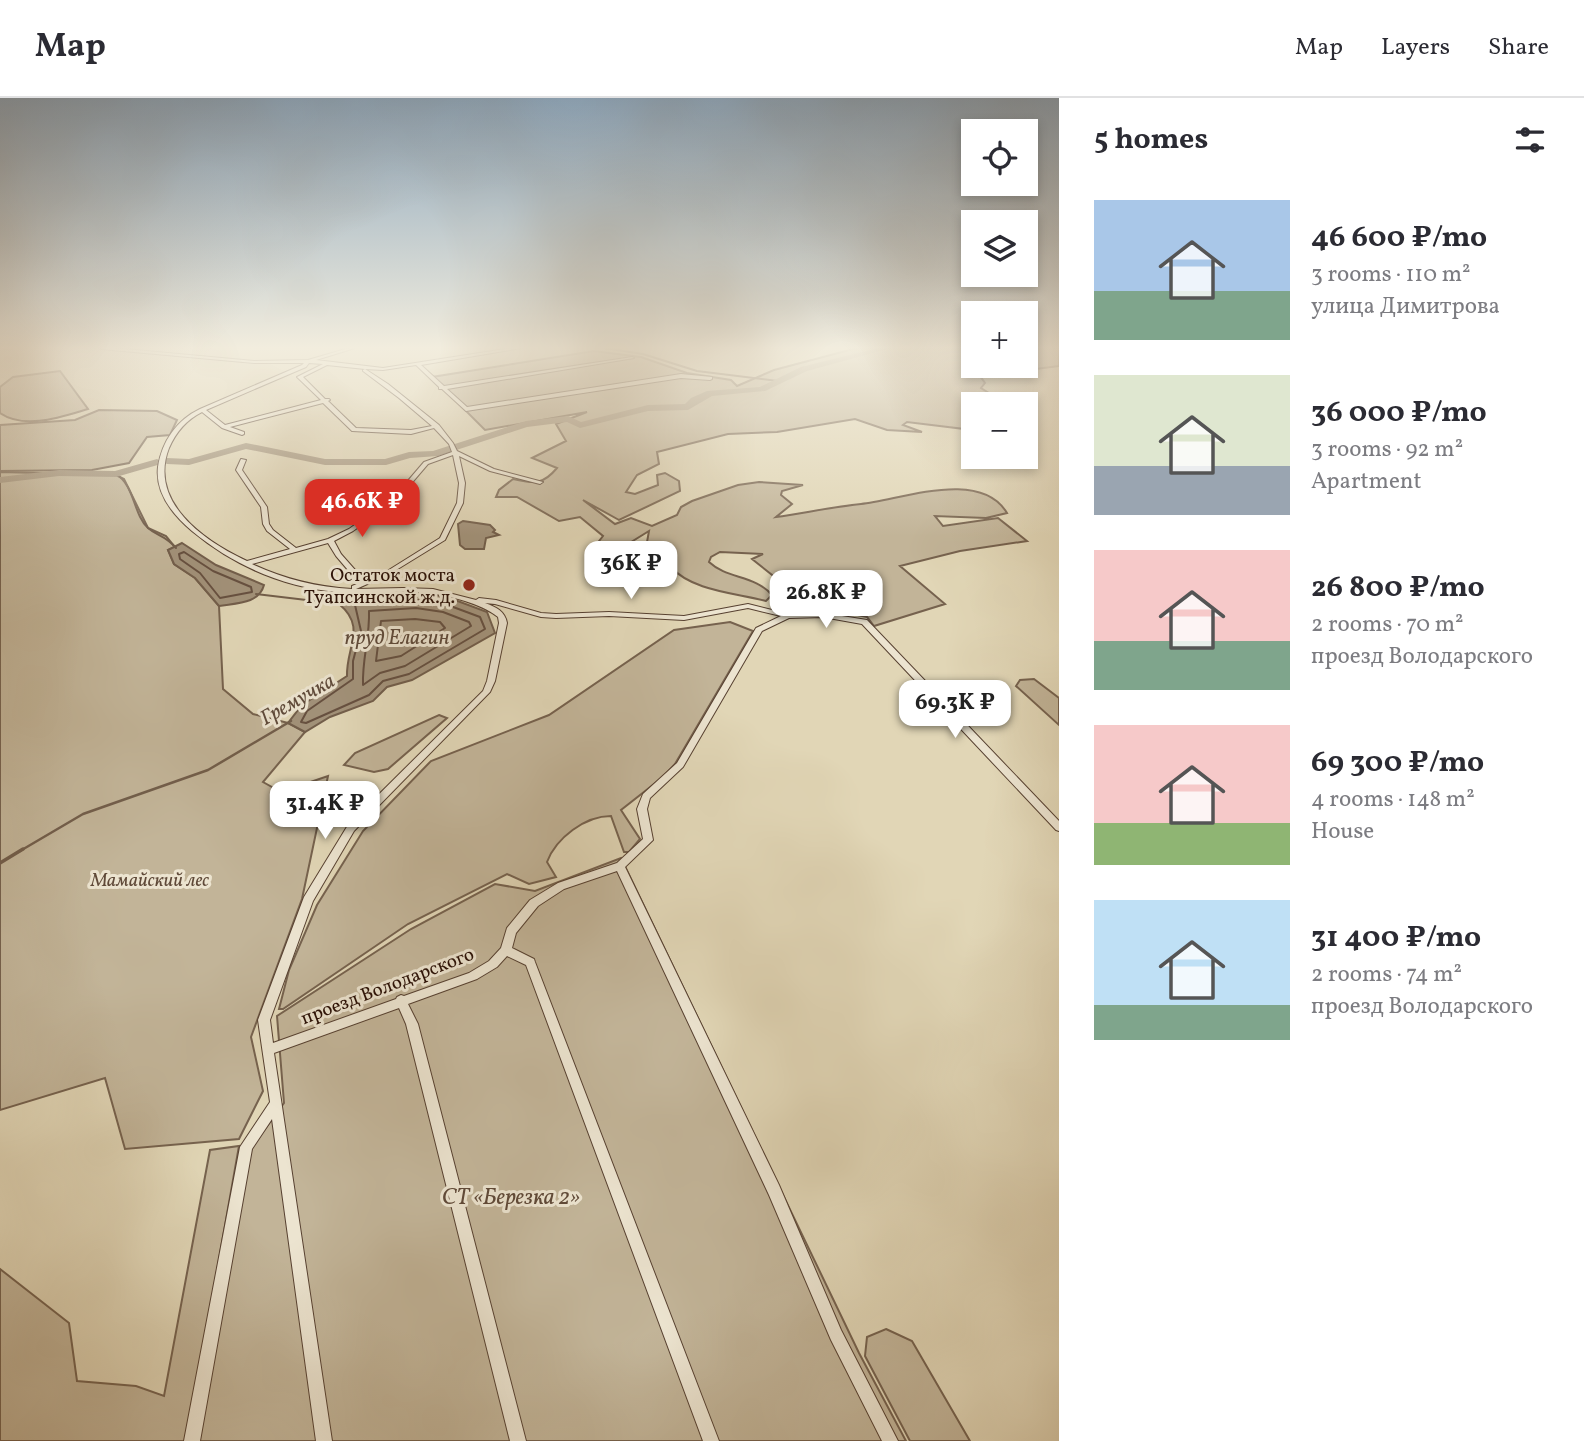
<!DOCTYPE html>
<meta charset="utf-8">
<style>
body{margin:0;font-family:Vollkorn,serif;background:#f2f2f3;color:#2b2b33;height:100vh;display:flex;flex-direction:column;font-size:26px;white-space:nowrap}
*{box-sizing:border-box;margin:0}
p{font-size:23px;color:#7c7c81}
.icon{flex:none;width:38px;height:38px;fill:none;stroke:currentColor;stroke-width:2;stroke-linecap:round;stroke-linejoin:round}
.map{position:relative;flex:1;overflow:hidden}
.panel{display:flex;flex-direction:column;background:#fff;width:525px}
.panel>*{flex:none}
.fabs{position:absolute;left:961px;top:21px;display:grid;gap:14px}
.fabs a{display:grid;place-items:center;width:77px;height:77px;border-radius:0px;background:#fff;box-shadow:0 4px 10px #0003;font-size:35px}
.price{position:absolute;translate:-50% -60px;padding:0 16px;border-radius:14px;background:#fff;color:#222;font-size:23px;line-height:46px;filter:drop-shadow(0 2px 4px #0008)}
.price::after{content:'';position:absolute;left:50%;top:42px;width:21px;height:16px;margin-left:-10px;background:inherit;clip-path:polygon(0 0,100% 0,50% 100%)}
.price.current{background:#d93025;color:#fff}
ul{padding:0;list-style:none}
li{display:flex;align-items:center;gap:21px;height:175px;padding:0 35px}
li span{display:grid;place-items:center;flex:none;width:196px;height:140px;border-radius:0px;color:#555}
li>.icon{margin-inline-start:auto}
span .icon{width:84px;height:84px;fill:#fffc;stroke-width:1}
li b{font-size:30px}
h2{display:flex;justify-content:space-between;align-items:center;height:84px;padding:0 35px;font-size:30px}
header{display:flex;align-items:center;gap:42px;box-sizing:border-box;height:98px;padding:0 35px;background:#fff;border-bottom:2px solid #e1e1e2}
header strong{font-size:33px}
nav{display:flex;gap:38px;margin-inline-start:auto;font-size:24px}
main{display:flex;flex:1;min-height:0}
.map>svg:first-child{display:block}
.green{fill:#c2b498;stroke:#76624e;stroke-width:2}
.water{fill:#a2927a;stroke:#725e4b;stroke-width:2}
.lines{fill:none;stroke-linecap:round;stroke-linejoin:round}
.shore{stroke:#665040;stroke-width:2}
.stream-far2{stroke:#725e4b;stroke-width:2}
.stream-far1{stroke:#725e4b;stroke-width:2.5}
.stream{stroke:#725e4b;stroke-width:3.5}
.river{fill:#a2927a;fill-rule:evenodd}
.minor-casing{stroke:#574131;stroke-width:2}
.minor{fill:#ece4d0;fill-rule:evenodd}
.poi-dot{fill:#8f2418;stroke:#ece4d0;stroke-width:2.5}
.labels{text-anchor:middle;stroke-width:6;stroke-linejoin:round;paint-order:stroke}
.poi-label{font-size:19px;fill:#290f05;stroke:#ece4d0;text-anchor:end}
.park-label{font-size:19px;font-style:italic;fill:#5f4938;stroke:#ece4d0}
.street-label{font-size:19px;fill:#290f05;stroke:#ece4d0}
.water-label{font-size:21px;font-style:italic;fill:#5f4a3a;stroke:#ece4d0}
.near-park-label{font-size:23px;font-style:italic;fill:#5f4938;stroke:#ece4d0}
</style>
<header>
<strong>Map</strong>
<nav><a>Map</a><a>Layers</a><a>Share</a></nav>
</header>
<main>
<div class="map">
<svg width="1059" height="1343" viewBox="0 0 1059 1343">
<rect width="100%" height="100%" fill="#e1d6b6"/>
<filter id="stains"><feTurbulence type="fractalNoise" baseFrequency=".00286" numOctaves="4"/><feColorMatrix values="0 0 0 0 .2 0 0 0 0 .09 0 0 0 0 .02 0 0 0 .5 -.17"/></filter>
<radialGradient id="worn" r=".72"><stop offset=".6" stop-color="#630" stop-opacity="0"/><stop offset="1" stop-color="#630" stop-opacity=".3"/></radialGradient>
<!-- green -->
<g class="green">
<path d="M857,250H973V268H1026V250H1059V268L980,278L985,285L981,290L995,299L973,306V332L907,324L903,327L922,334L887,332L855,321L777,334L728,336L657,354L659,366L637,377L626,394L635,396L658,387L657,377L665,375L679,383L680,393L619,422L583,402L615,426L631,420L652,428L677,417L681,409L692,403L738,387L759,384L803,387L782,393L781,397L792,406L776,419C804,415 833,409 861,406C901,402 980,370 1007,415L986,420L935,418L943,428L998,420L1027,443L960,453L900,468L945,506L874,528L867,519L810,507L752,461L763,456L720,454L711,459L709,464C727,481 755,477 772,497L766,503C736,495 692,493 671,469L673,453L647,444L649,433L615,454L596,447L603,438L580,419L559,423L517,399H496L499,392L513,381C534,386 543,387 557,370L532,360L566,343L556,326L587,314L485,332L432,279L594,253L641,259L687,275L731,282L737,288L774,272Z"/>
<path d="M60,273L88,311C61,319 25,332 0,315V289L13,279Z"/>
<path d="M99,312L157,313L177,322L170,337L147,339L129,365L92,372L0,373V327L75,322Z"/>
<path d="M0,374L116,377L124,381L148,430L166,438L175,449L168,452L174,466L195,480L219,508L223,591L253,616L288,625L305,634L263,684L281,694L328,678L302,801L251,939L263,993L239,1041L125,1051L105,980L0,1012Z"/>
<path d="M730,524L753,533L675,666L663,679L621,712L640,741L629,754H624L611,718C585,718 556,740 547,764L556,779L529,786L507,776L408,826L283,911H279L289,872L317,807L363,733L431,663L549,617L674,532Z"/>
<path d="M1034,581L1059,600V627L1016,588L1020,582Z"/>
<path d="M439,617L447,620L388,671L374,674L344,667L355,655Z"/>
<path d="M621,760L859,1255L906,1343H198L251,1050L284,1005L277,918L411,831L495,786L535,793Z"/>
<path d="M239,1048L187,1343H0V1171L69,1225L77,1283L136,1288L164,1298L210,1052Z"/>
<path d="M886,1231L912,1243L970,1343H910L865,1258L867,1239Z"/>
</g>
<!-- water -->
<g class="water">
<path d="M463,423L490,427L495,432L493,434L499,437L486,440L484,451H465L460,447L458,426Z"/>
<path d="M182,445L216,467L264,487C259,506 236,505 219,508L195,480L174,466L168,452Z"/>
<path d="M417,494L447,499L487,514L495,535L412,582L387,589L373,603L330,619L305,634L288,625L302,607L347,578C346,549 367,529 339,506L340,503L365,496Z"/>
</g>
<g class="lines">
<!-- shore -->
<g class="shore">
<path d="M184,454L213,473L251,489L252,494L220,500L200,475L180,461L179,456Z"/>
<path d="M417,502L445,506L480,519L485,531L409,576L383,583L369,597L306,625L301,624L307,613L353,581V563L361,533L355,507L366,503Z"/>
<path d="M416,510L443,514L469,524L471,528L405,568L380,575L363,587C362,561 370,539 369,513Z"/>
<path d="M415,521L440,524L445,530L401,558L376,563L381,523Z"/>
</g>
<!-- stream-far2 -->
<g class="stream-far2">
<path d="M604,250L643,256L697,273L778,283"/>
<path d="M116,376C135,388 133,416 148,430C157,438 165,437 176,450"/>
<path d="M256,496L340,506"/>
</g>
<!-- stream-far1 -->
<path class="stream-far1" d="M20,753L83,716L208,672L291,623"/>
<!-- stream -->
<path class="stream" d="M0,765L23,751"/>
<!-- river -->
<g class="river">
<path d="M878,250H891L807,273L765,293L712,298L688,312L648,313L580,330L567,324L527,329L438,358L410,360L386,367H325L246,351L189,367L167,366L162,363L167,360L189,361L246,345L325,361H385L409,354L433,353L526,323L568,318L581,324L648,307L685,306L691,300L707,293L760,289L801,269Z"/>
<path d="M157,361L162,364L161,366L116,379L59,378L0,385V379L59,372L115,373Z"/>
</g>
<defs>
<path id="minor" d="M99,250H114L254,263L308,262L349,250H355L316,262L383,270L512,250H522L421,267L444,288L632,259L634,260L447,291L467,309L681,276L712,279V281L710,282L681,280L466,313L442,291H439V289L416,267L383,272L365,271L388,286L439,327L453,345L457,353L494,371L543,384L540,386L490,373L459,358L465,385L463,405L445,442L388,477L356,491L403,490L433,491L476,502L479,500L496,502L541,515L556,516L609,514L684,518L748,506L788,516L823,515L867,522L1059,723V733L1056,732L862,526L823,519L789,520L762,533L683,669L650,700L647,711L653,742L625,769L779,1087L841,1232L898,1343H882L831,1242L769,1097L617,773L564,791L538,808L516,835L512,850L534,861L535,864L719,1343H703L526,867L507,858L497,869L477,881L408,906L418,926L526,1343H510L406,926L399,910L274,955L332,1343H316L272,1021L252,1051L200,1343H184L240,1049L270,1004L258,922L304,799L348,727L483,593L487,583L499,525L498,519C488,511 477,507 465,503C449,498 434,495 417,494C391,493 364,496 337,494C283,489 233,467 192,433C173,417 155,395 158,369C162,343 177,322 200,311L302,267L304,265H254L101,251ZM309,265L323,266L297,279L321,302L225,327L206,312L306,269ZM327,267L365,271L363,272V273L399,300L432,328L411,332L356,330L328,303L330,302L329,301H325L303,279ZM323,305L352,333L411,336L434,330L449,346L452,354L424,364L394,399L349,431L328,441L296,450L273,432L269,426L267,409L242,372L246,362L241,361L236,372L261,409L263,426L267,433L290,451L247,463C204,443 148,404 169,350C176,334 186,322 202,314L222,330L242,337L244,336V334L230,329ZM453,357L459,385L457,405L440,440L384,475L364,482L341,456L334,443L353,433L398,401L428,366ZM328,445L336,458L359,485L352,488V491C317,489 284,481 252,466ZM485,505L495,506L541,519L556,520L609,518L684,522L748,510L781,518L756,530L677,665L643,696L637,711L643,741L617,765L558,785L530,802L507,830L501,850L489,863L469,875L404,898L401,897L397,899L396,901L273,945L270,922L313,803L354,733L490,594L495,583L507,525C505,513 496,509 485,505Z"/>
</defs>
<!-- minor casing -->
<use href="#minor" class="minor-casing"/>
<!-- minor -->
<use href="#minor" class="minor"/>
</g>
<!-- sky -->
<linearGradient id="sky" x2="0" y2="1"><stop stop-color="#8ca6bc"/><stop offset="0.57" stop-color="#f2edde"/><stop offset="1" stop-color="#f2edde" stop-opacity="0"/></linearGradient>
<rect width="1059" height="438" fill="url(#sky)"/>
<!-- markers -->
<circle class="poi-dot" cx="469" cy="487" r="7"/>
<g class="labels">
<!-- poi labels -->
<g class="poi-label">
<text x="455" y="483">Остаток моста<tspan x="455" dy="22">Туапсинской ж.д.</tspan></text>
</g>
<!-- park labels -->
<g class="park-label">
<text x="150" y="788">Мамайский лес</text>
</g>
<!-- street labels -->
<g class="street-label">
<text transform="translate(387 887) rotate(-21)" y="7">проезд Володарского</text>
</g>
<!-- water labels -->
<g class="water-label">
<text x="397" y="546">пруд Елагин</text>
<text transform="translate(297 601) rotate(-30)" y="7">Гремучка</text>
</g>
<!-- near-park labels -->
<g class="near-park-label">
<text x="511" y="1106">СТ «Березка 2»</text>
</g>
</g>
<rect width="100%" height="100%" filter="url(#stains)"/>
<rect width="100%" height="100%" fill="url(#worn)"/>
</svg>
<div class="fabs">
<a><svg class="icon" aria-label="locate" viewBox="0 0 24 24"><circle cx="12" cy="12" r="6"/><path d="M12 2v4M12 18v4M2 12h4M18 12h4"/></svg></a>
<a><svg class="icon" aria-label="layers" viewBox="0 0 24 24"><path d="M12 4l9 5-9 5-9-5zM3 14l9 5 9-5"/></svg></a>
<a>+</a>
<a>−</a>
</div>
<b class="price current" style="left:362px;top:441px">46.6K ₽</b>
<b class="price" style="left:631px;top:503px">36K ₽</b>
<b class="price" style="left:826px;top:532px">26.8K ₽</b>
<b class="price" style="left:955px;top:642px">69.3K ₽</b>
<b class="price" style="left:325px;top:743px">31.4K ₽</b>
</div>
<section class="panel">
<h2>5 homes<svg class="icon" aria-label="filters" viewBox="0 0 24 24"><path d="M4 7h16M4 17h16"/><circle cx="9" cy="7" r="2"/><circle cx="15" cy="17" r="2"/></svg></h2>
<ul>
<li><span style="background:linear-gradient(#a9c7e8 65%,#7fa58c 0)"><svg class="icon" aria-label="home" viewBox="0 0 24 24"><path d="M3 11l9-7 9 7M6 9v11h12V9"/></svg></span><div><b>46 600 ₽/mo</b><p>3 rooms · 110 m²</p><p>улица Димитрова</p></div></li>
<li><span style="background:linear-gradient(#dfe7d0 65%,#9aa5b1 0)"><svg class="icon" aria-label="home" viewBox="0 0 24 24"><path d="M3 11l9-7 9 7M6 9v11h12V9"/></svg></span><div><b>36 000 ₽/mo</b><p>3 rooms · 92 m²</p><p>Apartment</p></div></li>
<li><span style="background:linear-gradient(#f6c9c9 65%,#7fa58c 0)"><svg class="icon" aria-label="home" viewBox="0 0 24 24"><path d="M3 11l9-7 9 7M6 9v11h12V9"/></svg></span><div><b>26 800 ₽/mo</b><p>2 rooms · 70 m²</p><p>проезд Володарского</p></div></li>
<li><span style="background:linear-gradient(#f6c9c9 70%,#8fb573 0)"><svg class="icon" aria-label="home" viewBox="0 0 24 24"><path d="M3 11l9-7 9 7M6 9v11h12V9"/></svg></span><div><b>69 300 ₽/mo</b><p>4 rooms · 148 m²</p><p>House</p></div></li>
<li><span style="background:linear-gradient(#bfe0f5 75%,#7fa58c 0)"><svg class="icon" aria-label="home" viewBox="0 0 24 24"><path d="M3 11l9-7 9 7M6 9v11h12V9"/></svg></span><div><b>31 400 ₽/mo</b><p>2 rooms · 74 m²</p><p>проезд Володарского</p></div></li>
</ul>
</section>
</main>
